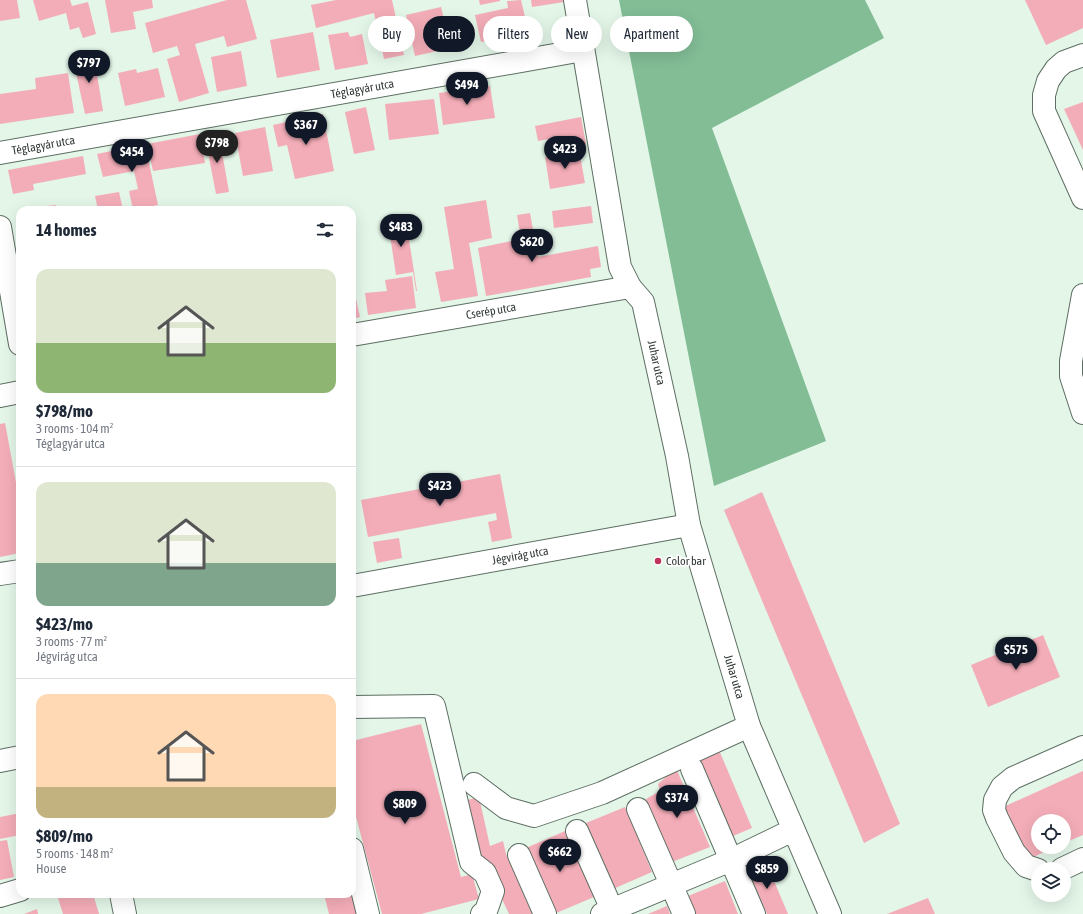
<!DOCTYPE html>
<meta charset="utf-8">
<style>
body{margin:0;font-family:"Asap Condensed",sans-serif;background:#f2f2f3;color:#1f2937;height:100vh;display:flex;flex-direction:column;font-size:15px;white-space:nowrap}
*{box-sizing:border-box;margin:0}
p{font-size:13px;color:#747a83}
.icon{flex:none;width:22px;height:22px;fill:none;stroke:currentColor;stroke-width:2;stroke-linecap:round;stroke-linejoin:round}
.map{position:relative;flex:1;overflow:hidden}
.panel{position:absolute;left:16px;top:206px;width:340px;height:692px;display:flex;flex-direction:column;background:#fff;border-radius:12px;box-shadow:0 4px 16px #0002}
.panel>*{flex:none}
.banner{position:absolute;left:368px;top:16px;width:380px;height:36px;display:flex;gap:8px}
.tools{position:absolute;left:1031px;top:814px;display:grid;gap:8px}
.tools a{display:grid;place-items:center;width:40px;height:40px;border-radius:50%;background:#fff;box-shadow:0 4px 16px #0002;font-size:20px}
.price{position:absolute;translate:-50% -34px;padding:0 9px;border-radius:14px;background:#111827;color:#fff;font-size:13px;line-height:26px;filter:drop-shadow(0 1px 2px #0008)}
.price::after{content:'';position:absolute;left:50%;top:24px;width:12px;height:9px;margin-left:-6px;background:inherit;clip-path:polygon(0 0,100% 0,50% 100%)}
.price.selected{background:#222;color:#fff}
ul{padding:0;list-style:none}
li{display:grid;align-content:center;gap:8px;height:212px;padding:0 20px}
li+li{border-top:1px solid #e0e1e3}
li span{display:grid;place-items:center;height:124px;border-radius:12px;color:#555}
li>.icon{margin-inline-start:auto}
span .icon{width:72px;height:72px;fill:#fffc;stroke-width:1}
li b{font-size:17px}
h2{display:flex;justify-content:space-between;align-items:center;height:48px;padding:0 20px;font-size:17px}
.tag{padding:0 14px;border-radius:18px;background:#fff;box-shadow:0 4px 16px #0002;font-size:14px;line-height:36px}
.tag.selected{background:#111827;color:#fff}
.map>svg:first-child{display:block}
.forest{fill:#82bd96}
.building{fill:#f3adb8}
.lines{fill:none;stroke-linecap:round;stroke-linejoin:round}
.minor-casing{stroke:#5d6e62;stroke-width:24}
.minor{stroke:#fff;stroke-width:22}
.poi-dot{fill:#c1325b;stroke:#fff;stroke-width:1.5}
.labels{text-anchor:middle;stroke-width:3.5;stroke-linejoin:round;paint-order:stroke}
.street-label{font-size:12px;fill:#303833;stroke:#fff}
.poi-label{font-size:12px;fill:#303833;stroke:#fff;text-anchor:start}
</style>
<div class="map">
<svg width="1083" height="914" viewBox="0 0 1083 914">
<rect width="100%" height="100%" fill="#e3f6e8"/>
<!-- forest -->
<path class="forest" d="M619,0H865L884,38L712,128L826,441L714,486Z"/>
<!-- building -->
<g class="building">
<path d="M0,0H17L20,18L0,21Z"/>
<path d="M33,0H70L72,6L88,2L96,34L83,38L79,27L70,30L66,13L39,21Z"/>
<path d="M105,0H152L153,8L133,12L136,29L111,33Z"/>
<path d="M227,0H246L257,39L227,47L224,36L195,44L209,93L179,102L167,59L180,55L177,46L153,53L145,23Z"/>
<path d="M336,0H392L404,55L384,59L374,13L316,28L311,5Z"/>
<path d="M479,0H500V1L480,5Z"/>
<path d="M521,0L525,17L512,20L516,35L481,42L475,15L508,8L507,1Z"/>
<path d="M531,0H564V2L532,7Z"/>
<path d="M1025,0H1083V28L1046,45Z"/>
<path d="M441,7L451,48L415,56L406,15Z"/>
<path d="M313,32L320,70L277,78L270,40Z"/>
<path d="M348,32L350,37L362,34L368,64L335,70L328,35Z"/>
<path d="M241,51L247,86L217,92L211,57Z"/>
<path d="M94,56L103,111L85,114L73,59Z"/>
<path d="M158,68L165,97L125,106L118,73L136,69L137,73Z"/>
<path d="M68,73L74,113L0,124V94L36,89L35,78Z"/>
<path d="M490,86L495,118L443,125L439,93Z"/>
<path d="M434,99L439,134L389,140L385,104Z"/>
<path d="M1083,102V150L1064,109Z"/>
<path d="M366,107L375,150L354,154L345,112Z"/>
<path d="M323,114L334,171L295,179L287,145L278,147L273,125Z"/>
<path d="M581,117L586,144L556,150L554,138L538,141L535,126Z"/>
<path d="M265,127L273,171L243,176L235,133Z"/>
<path d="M200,134L205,163L153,171L147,144Z"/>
<path d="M219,135L229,192L216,194L205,137Z"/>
<path d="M145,144L158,205L133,210L129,191L138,189L134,171L103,177L97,154Z"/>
<path d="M579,150L585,183L550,189L545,157Z"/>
<path d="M83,156L86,174L33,184L34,190L13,194L8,170Z"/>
<path d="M119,192L123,210H98L95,196Z"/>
<path d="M486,200L492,238L469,243L478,296L441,302L435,272L454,269L444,207Z"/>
<path d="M56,205L57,208L73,206V210H20V209Z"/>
<path d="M591,206L593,223L554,228L552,211Z"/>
<path d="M530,213L538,257L598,246L601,267L590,269L591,277L486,296L478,248L521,239L517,215Z"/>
<path d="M406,220L417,291H416L413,272L396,275L388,222Z"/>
<path d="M412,276L416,308L368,315L365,293L387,291L385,280Z"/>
<path d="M352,280L360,317L352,319Z"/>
<path d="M5,423L20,504V553L0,557V424Z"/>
<path d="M500,474L512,538L492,542L488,522L497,520L496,513L368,537L361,500Z"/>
<path d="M762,492L900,824L864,843L724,510Z"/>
<path d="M399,538L402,558L377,563L373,542Z"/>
<path d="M1043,635L1060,677L988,707L971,665Z"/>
<path d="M421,724L461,877L472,874L479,899L421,914H382L352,802V741Z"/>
<path d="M719,750L752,828L733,836L700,759Z"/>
<path d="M676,768L710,847L672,862L646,799L660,791L658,784Z"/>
<path d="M1083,771V835L1064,843V821H1038V847H1055L1027,860L1003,807Z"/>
<path d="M479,797L490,846L503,841L506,854L532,914H509L482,856L475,858L460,802Z"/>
<path d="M625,807L652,872L613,889L586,823Z"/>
<path d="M20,813V835L0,839V817Z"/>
<path d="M565,831L594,897L554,914L526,848Z"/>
<path d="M7,840L14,877L0,880V841Z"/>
<path d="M766,862L788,914H767L748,870Z"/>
<path d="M725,881L738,914H695L688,896Z"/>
<path d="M60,894H93L99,914H63L57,895Z"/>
<path d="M324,894H352L363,914H329Z"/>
<path d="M928,898L935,914H887Z"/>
<path d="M667,906L670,914H648Z"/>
<path d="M37,909L38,914H24Z"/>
</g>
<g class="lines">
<defs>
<g id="minor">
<path id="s1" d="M575,0L620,267L630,287L643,302L677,456L689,525L749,726L830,914"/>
<path d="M1083,55L1064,62L1056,69L1048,81L1044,95V111L1083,198"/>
<path id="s2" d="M0,153L583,50"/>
<path d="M0,227L20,344"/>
<path d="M1083,295L1071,361V376L1083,413"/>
<path id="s3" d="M352,335L630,287"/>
<path d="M0,396L20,392"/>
<path d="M0,574L20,571"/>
<path id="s4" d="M352,586L689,525"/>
<path d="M352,707L434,706L471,862L485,873L493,891L486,911L482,914"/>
<path d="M0,761L20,757"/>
<path d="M692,769L754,914"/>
<path d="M474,784L506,808L534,816L602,793L749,726"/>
<path d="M638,809L684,914"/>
<path d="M577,831L614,914"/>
<path d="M352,849L368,914"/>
<path d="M519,855L545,914"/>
<path d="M1062,869L1083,859"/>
<path d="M1038,870L1026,866L1014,852L997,818L994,810L995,800L1002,787L1013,778L1083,747"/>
<path d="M121,894L125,914"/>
<path d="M0,896L20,890"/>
<path d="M602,914L731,860L793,830"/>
</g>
</defs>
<!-- minor casing -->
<use href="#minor" class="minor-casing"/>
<!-- minor -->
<use href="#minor" class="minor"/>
</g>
<!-- markers -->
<circle class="poi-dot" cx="658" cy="561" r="4"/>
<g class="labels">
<!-- street labels -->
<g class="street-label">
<text dy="4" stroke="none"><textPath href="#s2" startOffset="368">Téglagyár utca</textPath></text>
<text dy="4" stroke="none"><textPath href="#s2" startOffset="44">Téglagyár utca</textPath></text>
<text dy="4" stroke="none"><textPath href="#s3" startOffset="141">Cserép utca</textPath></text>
<text dy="4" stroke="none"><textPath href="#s1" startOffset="375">Juhar utca</textPath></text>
<text dy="4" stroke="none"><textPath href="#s4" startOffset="171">Jégvirág utca</textPath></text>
<text dy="4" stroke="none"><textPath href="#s1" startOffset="699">Juhar utca</textPath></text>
</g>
<!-- poi labels -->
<g class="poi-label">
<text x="666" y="565">Color bar</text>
</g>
</g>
</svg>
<div class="tools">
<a><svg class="icon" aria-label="locate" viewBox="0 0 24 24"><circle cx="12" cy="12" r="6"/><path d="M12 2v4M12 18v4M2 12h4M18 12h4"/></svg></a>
<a><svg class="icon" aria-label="layers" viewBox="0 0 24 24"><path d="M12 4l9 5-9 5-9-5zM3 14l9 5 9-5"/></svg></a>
</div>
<b class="price" style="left:89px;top:84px">$797</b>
<b class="price" style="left:467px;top:106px">$494</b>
<b class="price" style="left:306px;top:146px">$367</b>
<b class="price selected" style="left:217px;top:164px">$798</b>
<b class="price" style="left:565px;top:170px">$423</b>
<b class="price" style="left:132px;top:173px">$454</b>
<b class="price" style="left:401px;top:248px">$483</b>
<b class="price" style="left:532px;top:263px">$620</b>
<b class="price" style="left:440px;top:507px">$423</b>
<b class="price" style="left:1016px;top:671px">$575</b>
<b class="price" style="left:677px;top:819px">$374</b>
<b class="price" style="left:405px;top:825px">$809</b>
<b class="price" style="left:560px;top:873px">$662</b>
<b class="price" style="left:767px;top:890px">$859</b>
<div class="banner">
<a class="tag">Buy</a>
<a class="tag selected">Rent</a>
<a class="tag">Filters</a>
<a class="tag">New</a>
<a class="tag">Apartment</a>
</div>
<section class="panel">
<h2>14 homes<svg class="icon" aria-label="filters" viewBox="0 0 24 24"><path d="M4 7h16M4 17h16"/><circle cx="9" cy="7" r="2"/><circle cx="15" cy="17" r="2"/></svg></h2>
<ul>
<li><span style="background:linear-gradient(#dfe7d0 60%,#8fb573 0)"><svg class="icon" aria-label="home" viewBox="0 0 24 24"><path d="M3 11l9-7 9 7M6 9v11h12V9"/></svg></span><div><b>$798/mo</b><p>3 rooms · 104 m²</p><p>Téglagyár utca</p></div></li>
<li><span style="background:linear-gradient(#dfe7d0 65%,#7fa58c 0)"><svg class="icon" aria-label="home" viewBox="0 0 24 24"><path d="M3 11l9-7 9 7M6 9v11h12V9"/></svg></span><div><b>$423/mo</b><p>3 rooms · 77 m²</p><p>Jégvirág utca</p></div></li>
<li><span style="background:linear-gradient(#ffd9b3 75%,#c2b280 0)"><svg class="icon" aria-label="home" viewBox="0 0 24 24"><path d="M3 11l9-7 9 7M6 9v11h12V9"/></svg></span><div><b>$809/mo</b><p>5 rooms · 148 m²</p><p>House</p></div></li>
</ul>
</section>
</div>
